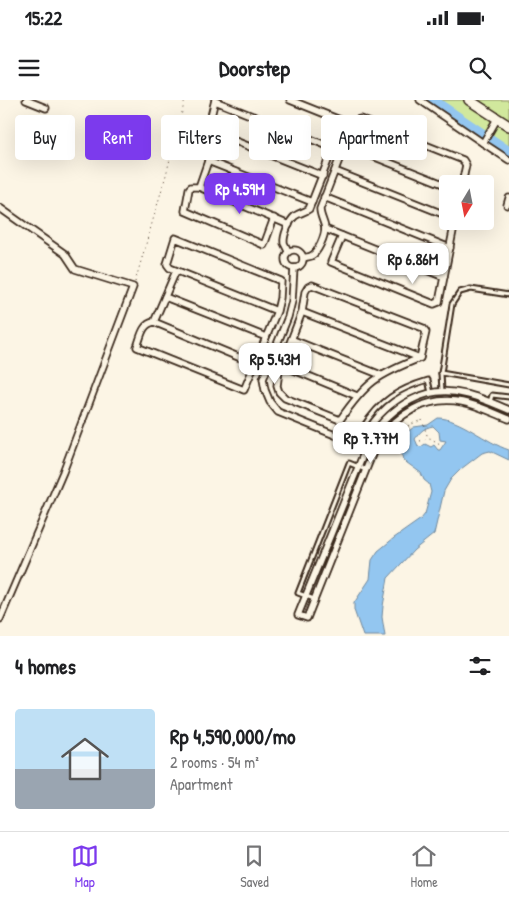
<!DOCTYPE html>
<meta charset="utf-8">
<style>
body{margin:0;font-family:"Patrick Hand",sans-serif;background:#f6f6f6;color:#202124;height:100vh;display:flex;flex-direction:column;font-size:19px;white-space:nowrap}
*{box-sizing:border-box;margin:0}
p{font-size:16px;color:#757577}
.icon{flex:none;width:28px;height:28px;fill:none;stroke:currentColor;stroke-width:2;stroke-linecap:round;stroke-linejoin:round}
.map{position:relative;height:536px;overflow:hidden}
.details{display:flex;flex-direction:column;background:#fff;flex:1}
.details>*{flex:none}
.banner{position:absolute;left:15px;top:15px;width:480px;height:45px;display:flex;gap:10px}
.needle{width:32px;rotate:190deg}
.fabs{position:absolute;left:439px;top:75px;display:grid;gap:10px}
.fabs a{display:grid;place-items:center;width:55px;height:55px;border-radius:5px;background:#fff;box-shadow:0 5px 20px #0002;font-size:25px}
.price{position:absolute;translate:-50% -42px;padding:0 11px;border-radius:10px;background:#fff;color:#222;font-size:16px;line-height:32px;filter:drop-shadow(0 1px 2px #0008)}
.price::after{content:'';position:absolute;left:50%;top:30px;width:15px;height:11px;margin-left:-8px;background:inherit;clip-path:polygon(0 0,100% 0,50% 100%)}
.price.active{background:#7c3aed;color:#fff}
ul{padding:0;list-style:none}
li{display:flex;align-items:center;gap:15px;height:125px;padding:0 15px}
li span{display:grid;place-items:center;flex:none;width:140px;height:100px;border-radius:5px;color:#555}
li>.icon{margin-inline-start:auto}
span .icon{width:60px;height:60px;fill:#fffc;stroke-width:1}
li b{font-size:21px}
h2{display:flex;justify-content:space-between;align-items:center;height:60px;padding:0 15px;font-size:21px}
.chip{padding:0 18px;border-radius:5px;background:#fff;box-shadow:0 5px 20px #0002;font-size:18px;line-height:45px}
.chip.active{background:#7c3aed;color:#fff}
.status{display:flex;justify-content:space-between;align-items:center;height:35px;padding:0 25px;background:#fff;direction:ltr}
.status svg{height:14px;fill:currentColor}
header{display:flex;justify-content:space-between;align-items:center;height:65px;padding:0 15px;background:#fff;font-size:22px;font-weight:700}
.tab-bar{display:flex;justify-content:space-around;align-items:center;height:70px;border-top:1px solid #e0e0e0;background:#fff;font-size:14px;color:#757577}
.tab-bar a{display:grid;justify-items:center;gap:2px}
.tab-bar .active{color:#7c3aed}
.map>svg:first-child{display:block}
.green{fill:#d1e89d;stroke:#86895e}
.water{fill:#93c6f0;stroke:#70889c;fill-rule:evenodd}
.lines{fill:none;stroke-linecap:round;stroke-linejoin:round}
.river{stroke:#93c6f0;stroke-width:11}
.service-casing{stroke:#3b2a1e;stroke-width:7}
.minor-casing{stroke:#3b2a1e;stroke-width:9}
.secondary-casing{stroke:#3b2a1e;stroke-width:12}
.path{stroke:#3b2a1e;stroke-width:1;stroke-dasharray:1 4;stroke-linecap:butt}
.service{stroke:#fcf5e5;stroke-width:3}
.minor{stroke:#fcf5e5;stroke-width:5.5}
.secondary{stroke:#fcf5e5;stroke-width:9}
</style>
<div class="status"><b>15:22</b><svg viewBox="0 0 49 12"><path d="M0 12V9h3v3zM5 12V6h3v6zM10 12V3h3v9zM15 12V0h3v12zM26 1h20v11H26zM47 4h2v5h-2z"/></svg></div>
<header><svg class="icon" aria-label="menu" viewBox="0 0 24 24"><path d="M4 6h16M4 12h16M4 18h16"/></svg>Doorstep<svg class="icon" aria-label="search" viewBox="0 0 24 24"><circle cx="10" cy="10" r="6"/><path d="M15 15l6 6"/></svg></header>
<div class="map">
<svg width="509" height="536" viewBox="0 0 509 536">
<rect width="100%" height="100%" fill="#fcf5e5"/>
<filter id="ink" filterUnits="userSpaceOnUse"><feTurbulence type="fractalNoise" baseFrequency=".02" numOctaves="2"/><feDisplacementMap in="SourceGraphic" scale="10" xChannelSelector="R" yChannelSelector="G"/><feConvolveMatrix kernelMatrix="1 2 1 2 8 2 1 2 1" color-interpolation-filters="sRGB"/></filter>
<g filter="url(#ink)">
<!-- green -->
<path class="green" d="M438,0H509V48Z"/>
<!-- water -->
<path class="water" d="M438,318C459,318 487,343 509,350V360L490,351L482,353L461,369L451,379L444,391L434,434L414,450L388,478L383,506L382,517L385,536H363L354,510V503L370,479L372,460L378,451L394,438L421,419L425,414L431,392L429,384L424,380L421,373L403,360L400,348L401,337L414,327L428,325ZM433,326L439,332L440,340L446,341L440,350H438L434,345L431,347L425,344L421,347L418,346L415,339C420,332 423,328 433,326Z"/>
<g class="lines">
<!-- river -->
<path class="river" d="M432,0L509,52"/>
<defs>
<g id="service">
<path d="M441,273L509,285"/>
<path d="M442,292L441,273L452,204L460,192L471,189L509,195"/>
<path d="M490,302L492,295L509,297"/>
<path d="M373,333L363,327C380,300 398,289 428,280L431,293"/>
<path d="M314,499L298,493L349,363L366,370"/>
</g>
<g id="minor">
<path d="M26,0L46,8"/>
<path d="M215,0L211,16L208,61L199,87H191L189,89L185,111L264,145L274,118"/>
<path d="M420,0L483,43L497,19"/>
<path d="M215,1L333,48"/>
<path d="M210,31L323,76"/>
<path d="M483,43L509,60"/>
<path d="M345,45L448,86"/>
<path d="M208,61L312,102"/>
<path d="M335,71L448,116"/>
<path d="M199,87L289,125"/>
<path d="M324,97L450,148"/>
<path d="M507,105L509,98"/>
<path d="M0,108L65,154L75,169L133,187L63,372L0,519"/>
<path d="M325,129L444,177"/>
<path d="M342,136L331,162L434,204L439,202L455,121"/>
<circle cx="294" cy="159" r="9"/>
<path d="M288,151C287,149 285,145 284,143C283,136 289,121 295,116C299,113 305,112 309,109L342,25L340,20L290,0"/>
<path d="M303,158C306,157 309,157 311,156C318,153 325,136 325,128C324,121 320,116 320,109L354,21L360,19L463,60L466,65L462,84"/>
<path d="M294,168L292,201L288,217L263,279L265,290L270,302L278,312L367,348"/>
<path d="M176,171L154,222C142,224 141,237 137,247L244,290L277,211L280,198L281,181L175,138L167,164L170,168L277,211"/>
<path d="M312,185L423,228L426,232L420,258C377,275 366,282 340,320L285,298L279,292L277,286L279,271L302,212L305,192L308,187Z"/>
<path d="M165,197L266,237"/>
<path d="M302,212L420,258"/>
<path d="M154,222L255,264"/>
<path d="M293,240L381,275"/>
<path d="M282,265L357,296"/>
<path d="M509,310C495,304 480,297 465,294C425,284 392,306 370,338L298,515L307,518L377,342C397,314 427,295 462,302C478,305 494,313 509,319"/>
</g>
<path id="secondary" d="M469,0L509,26"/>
</defs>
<!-- service casing -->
<use href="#service" class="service-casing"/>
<!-- minor casing -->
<use href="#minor" class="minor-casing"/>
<!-- secondary casing -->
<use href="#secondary" class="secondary-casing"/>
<!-- path -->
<g class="path">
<path d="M135,182L166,75L185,0"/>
<path d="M396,338L399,342L396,346L392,344V340C398,337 400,331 405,328C410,324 417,322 422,320L428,338"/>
<path d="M420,341L430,338L440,344"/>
<path d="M383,345L391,344"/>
</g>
<!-- service -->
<use href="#service" class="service"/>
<!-- minor -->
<use href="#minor" class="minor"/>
<!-- secondary -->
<use href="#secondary" class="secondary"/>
</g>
</g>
</svg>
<div class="fabs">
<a><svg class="needle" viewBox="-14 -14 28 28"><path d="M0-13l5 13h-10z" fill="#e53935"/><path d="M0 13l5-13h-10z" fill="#757577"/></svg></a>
</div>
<b class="price active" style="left:240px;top:115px">Rp 4.59M</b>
<b class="price" style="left:413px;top:185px">Rp 6.86M</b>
<b class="price" style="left:275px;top:285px">Rp 5.43M</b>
<b class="price" style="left:371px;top:364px">Rp 7.77M</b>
<div class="banner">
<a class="chip">Buy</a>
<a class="chip active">Rent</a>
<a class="chip">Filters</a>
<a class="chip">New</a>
<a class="chip">Apartment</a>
</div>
</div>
<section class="details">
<h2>4 homes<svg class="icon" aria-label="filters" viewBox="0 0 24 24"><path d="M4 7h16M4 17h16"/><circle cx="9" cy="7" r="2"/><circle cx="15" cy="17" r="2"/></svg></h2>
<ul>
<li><span style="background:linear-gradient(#bfe0f5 60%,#9aa5b1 0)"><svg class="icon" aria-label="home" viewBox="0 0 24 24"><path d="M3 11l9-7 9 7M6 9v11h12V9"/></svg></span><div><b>Rp 4,590,000/mo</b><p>2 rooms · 54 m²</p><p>Apartment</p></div></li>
</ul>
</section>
<nav class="tab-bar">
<a class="active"><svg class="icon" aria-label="map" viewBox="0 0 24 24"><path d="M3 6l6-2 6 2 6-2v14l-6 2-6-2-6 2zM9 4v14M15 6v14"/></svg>Map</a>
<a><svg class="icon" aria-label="saved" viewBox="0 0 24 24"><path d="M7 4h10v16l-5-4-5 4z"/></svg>Saved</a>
<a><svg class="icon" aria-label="home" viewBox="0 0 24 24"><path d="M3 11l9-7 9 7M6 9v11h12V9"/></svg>Home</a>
</nav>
